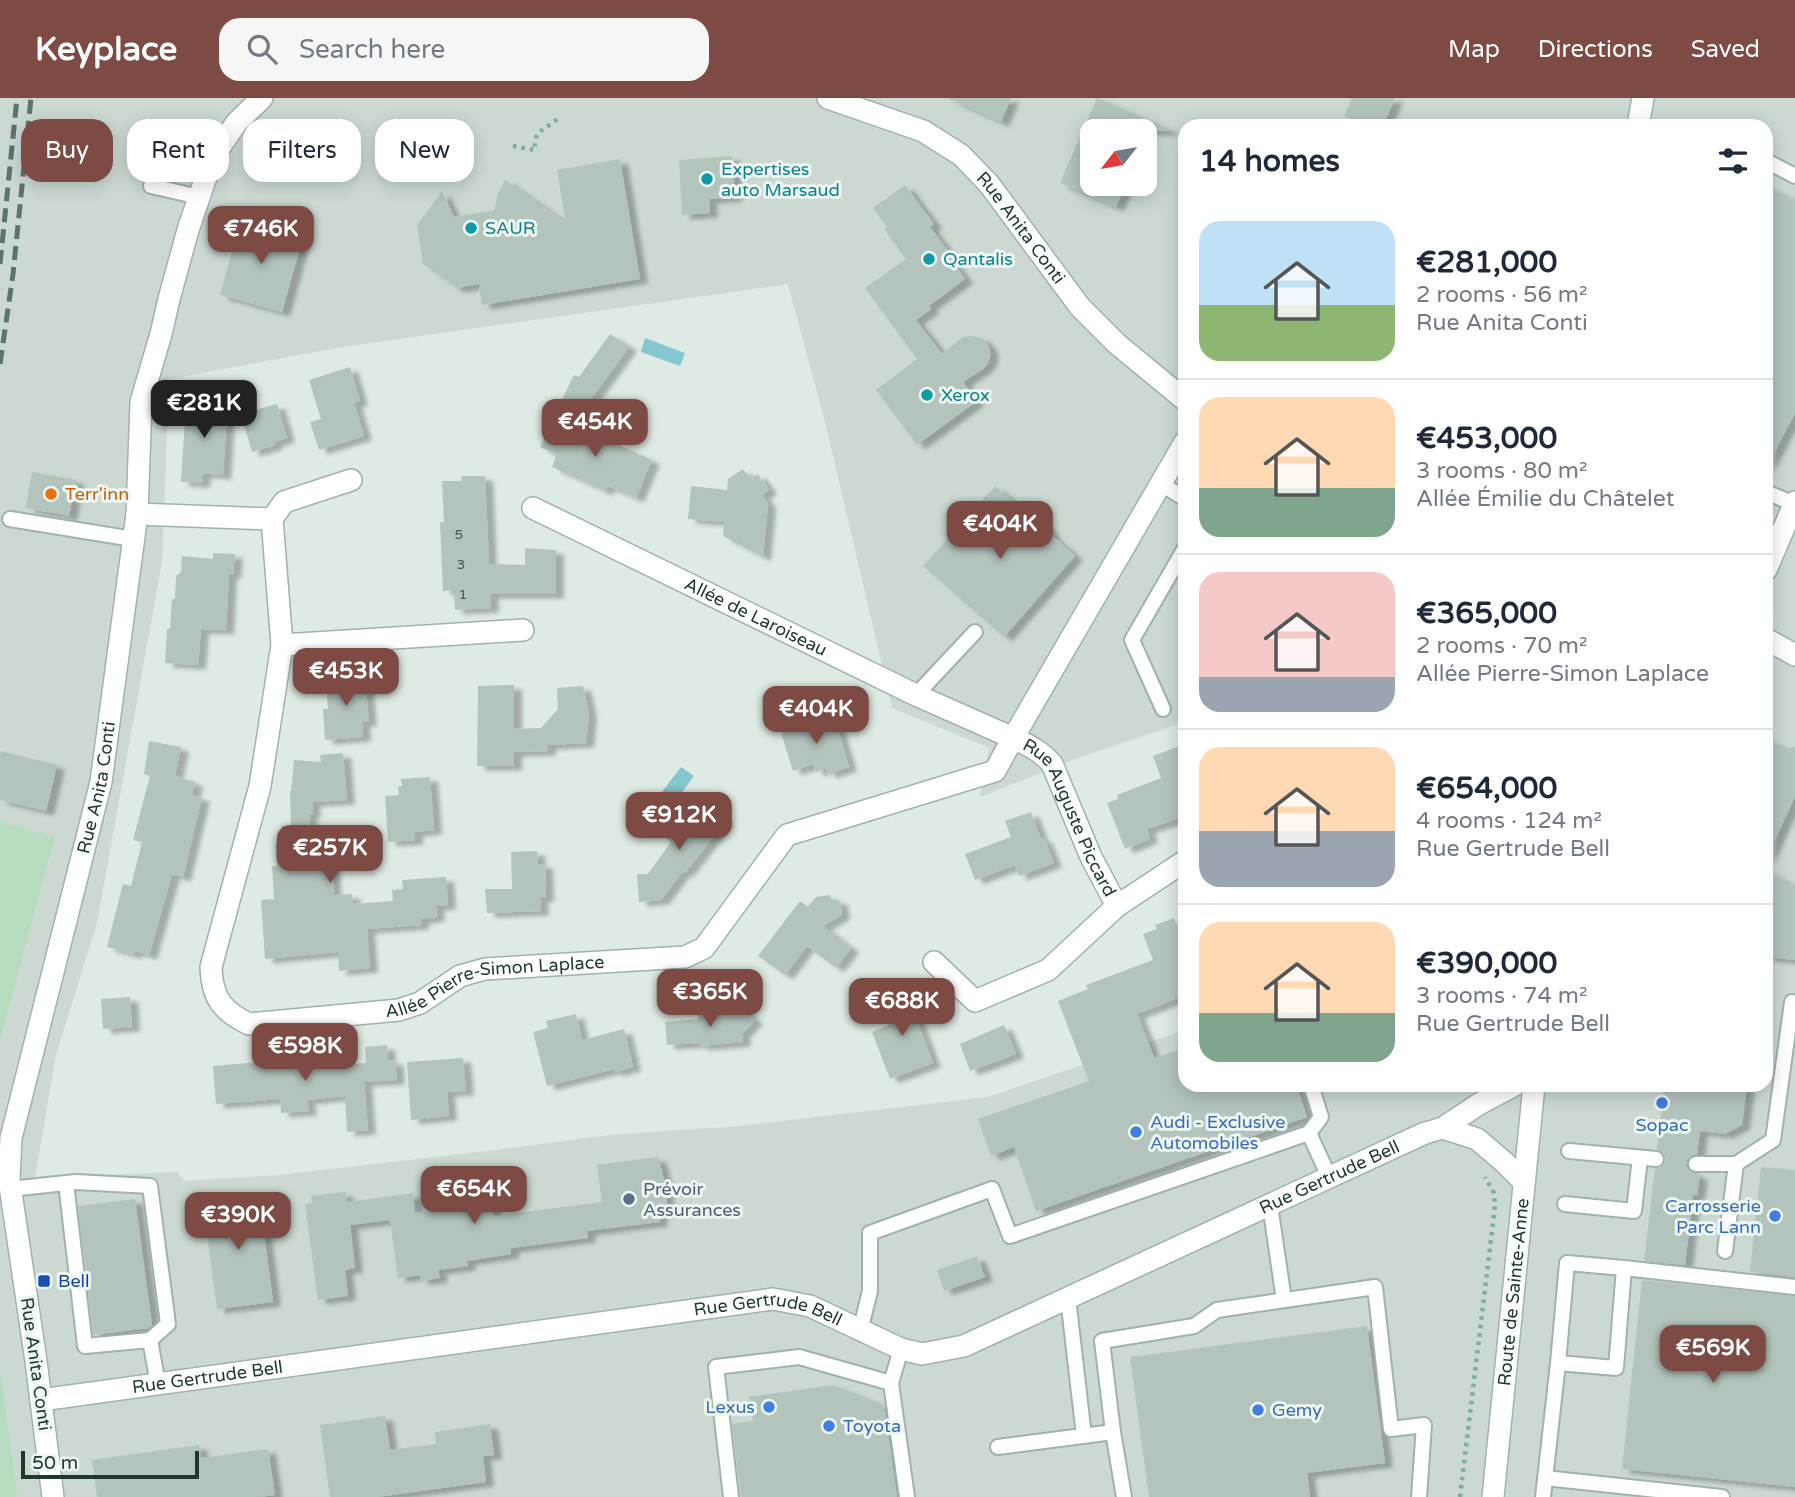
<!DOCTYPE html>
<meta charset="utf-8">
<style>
body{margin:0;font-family:"Varela Round",sans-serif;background:#f6f6f7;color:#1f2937;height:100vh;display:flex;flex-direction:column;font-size:26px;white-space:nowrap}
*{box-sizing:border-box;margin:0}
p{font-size:23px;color:#747a83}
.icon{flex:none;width:38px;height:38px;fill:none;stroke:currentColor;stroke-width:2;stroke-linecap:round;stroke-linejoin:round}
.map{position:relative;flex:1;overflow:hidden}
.panel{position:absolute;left:1178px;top:21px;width:595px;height:973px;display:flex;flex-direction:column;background:#fff;border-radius:21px;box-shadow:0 4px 18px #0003}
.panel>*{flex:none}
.hud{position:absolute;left:21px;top:21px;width:665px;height:63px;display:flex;gap:14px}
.needle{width:46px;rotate:239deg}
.controls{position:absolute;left:1080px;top:21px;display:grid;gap:14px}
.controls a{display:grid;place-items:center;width:77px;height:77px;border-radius:14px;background:#fff;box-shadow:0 4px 18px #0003;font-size:35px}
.scale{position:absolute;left:21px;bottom:18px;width:178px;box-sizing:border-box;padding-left:7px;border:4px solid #1f3931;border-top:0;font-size:19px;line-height:24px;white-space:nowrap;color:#1f3931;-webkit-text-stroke:5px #eef6f2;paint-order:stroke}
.price{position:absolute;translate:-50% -60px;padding:0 16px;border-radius:14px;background:#7d4b44;color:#fff;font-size:23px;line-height:46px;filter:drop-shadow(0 2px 4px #0008)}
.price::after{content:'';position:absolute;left:50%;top:42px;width:21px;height:16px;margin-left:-10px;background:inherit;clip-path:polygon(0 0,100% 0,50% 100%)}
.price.selected{background:#222;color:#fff}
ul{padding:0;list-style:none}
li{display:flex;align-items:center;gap:21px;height:175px;padding:0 21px}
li+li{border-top:2px solid #e0e1e3}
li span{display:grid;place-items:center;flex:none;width:196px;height:140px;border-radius:21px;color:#555}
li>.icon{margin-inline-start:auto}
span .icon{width:84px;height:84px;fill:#fffc;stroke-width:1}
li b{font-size:30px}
h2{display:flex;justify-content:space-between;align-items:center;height:84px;padding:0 21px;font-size:30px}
.pill{padding:0 24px;border-radius:21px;background:#fff;box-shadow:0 4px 18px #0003;font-size:24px;line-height:63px}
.pill.selected{background:#7d4b44;color:#fff}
header{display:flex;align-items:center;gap:42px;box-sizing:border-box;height:98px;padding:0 35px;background:#7d4b44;color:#fff}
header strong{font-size:33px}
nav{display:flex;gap:38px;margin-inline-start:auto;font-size:24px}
.search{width:490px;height:63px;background:#f6f6f7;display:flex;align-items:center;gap:18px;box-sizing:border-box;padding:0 24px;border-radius:21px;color:#747a83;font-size:26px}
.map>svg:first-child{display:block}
.built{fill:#ccd9d3;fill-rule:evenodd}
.green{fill:#b6dbbf}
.water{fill:#85c7cf}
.building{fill:#b3c4bd;filter:url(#shadow)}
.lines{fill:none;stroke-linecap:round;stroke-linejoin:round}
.service-casing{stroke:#a1b1ab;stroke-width:18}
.minor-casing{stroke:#a1b1ab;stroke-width:24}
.secondary-casing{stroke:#9db5ab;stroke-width:24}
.path{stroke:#7ead9c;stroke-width:4.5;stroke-dasharray:3.5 5;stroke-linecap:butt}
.service{stroke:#fff;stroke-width:14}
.minor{stroke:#fff;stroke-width:21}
.secondary{stroke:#fff;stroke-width:21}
.rail{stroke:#59756c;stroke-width:5;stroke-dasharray:14 7;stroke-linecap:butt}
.culture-dot{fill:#0f9aa8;stroke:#eef6f2;stroke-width:2.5}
.food-dot{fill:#e8710a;stroke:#eef6f2;stroke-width:2.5}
.shop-dot{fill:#3f7fe0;stroke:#eef6f2;stroke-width:2.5}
.service-dot{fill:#5c6f8a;stroke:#eef6f2;stroke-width:2.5}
.transit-dot{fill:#1a4fb4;stroke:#eef6f2;stroke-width:2.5}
.labels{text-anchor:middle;stroke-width:6;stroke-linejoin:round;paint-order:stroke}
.number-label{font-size:14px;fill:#445c54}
.culture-label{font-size:18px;fill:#0d838f;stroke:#eef6f2;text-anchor:start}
.street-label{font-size:18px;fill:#1f3931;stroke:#eef6f2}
.food-label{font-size:18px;fill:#c56008;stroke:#eef6f2;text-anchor:start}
.shop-label{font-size:18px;fill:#366cbe;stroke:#eef6f2;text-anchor:start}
.service-label{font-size:18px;fill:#4e5e75;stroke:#eef6f2;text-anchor:start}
.transit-label{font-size:18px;fill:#164399;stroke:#eef6f2;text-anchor:start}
</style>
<header>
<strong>Keyplace</strong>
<div class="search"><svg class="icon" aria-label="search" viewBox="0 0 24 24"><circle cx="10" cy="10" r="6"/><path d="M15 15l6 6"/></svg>Search here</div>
<nav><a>Map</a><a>Directions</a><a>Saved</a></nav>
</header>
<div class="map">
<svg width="1795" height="1399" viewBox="0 0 1795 1399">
<defs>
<filter id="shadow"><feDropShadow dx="8" dy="4.5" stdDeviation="2" flood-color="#0004"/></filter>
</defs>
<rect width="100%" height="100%" fill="#deeae4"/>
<!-- built -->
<path class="built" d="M0,0H1795V1399H18L0,1268V944L55,739L0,723ZM1185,28H1766V987H1185V932L988,999L739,1028L609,1037L503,1051L279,1077L185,1083L177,1074L35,1080L56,957L97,825L162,464L169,281L343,249L788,186L825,324L892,610L989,650L980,699L1081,659L1185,624ZM1092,33H1144V86H1092Z"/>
<!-- green -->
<g class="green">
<path d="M0,723L55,739L0,944Z"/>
<path d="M0,1268L18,1399H0Z"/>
</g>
<!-- water -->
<g class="water">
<path d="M645,240L685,255L680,268L641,254Z"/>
<path d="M681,669L694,678L668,713L655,703Z"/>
</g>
<!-- building -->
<g class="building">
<path d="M947,0H1011L1001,24Z"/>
<path d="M1097,0L1174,33H1092V86H1126L1116,109L1060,85Z"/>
<path d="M1352,0H1395L1383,28H1365L1344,18Z"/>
<path d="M732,58L735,99L709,101L710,115L682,117L679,62Z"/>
<path d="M620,61L640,181L482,207L479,186L457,190L423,166L417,127L442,93L454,119L494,112L498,96L505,82L566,125L557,72Z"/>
<path d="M905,87L934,126L930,129L954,161L952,163L965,181L929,208L931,211L916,222L942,256L963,239L970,238L982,240L988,247L991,256L988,265L983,271L963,284L977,303L917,347L876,292L917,261L865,190L906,161L884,131L887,129L873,110Z"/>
<path d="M1766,88L1795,102V315L1766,370Z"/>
<path d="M241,121L303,139L282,214L220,197Z"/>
<path d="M610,236L629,249L577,320L554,318L574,277L579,279Z"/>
<path d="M350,269L360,303L354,305L364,338L319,352L310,324L321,321L309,282Z"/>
<path d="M193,294L215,296L214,315L227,316L223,377L203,375L202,385L181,384L185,322L191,323Z"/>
<path d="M277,306L287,340L274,344L275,347L252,354L241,316Z"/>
<path d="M554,319L652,362L636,400L608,388L605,393L552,369L557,356L540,349Z"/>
<path d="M743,371L751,381L758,376L769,392L762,397L768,406L763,459L723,438L724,424L688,421L691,388L727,392L728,381Z"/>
<path d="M32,374L76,382L69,418L26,410Z"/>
<path d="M462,378H485L489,466L525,467V450L556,452V496H490L491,510L455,512L454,492L443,493L440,424H444L442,383H461Z"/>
<path d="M995,388L1026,415L1029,411L1047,429L1054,439L1075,458L1004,539L923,468Z"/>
<path d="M213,455L235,456L233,476H229L226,532L201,531L198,567L165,565L167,531H170L172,501H175L176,478L181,474L182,458L213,461Z"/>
<path d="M355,574L370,588L366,592L369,624H362L363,639L325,642L323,611H328L326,585L333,584V580L351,579Z"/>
<path d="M514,587V631L541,630L558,611L557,590L583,588L589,616L586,645L548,647V653L514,654V668H477L478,588Z"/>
<path d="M829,618L831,622L835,621L849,669L828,676L826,670L816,674L813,666L793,673L781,635Z"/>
<path d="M1766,640L1785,650L1795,649V698L1766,762Z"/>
<path d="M149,643L181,649L175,678L195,684L192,697L202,699L183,779L172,776L149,857L135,853L134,856L107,849L123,786L131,788L142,744L133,742L150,678L144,676Z"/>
<path d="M1185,646V718L1147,731L1150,741L1125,751L1107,705L1118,701L1117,697L1161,680L1153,658Z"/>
<path d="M0,653L57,667L46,713L0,702Z"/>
<path d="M343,655L347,702L312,704L313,715L309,716L312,759L331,758L334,797L352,796L353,806L393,803L392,792L403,791L402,782L446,779L448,807L436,808L437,819L421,821V827L367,831L370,870L339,873L338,854L265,861L261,802L274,801L272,768H277L275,746H282L281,728H291L290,693H291L294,662L321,664L320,657Z"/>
<path d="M430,679L434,732L415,734V742L388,744L385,698L399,697L398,689L402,688L401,681Z"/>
<path d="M703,704L726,722L685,775L683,773L661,802L639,804L637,776H648L671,744L661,736L674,718L687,727Z"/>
<path d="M1031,714L1041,741L1044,740L1054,765L1019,778L1015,767L975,782L965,756L1011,739L1005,723Z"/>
<path d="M537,753L538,766H545L546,799L540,800L541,813L487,815L485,791H512L511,754Z"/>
<path d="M1766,772L1795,788V862L1766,859Z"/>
<path d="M830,797L831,801L840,803L842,817L823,828L851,850L836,870L807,848L785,877L758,858L800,803L808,809L816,799Z"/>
<path d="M1174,820L1185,849V897L1137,916L1154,960L1185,950V987H1296L1307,1019L1036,1113L1014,1049L991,1058L978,1021L1089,983L1058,903L1088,891L1086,887L1153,862L1143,836L1157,831L1155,827Z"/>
<path d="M905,890L933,965L890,981L872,934L889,927L883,911L891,908L886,897Z"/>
<path d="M130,899L132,929L103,931L101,901Z"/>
<path d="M743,911L755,922L742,936L743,944L700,948V945L667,947L665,924L698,921V916H710V913Z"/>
<path d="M576,916L582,942L624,931L633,969L614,974V971L547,988L533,934L548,930L546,923Z"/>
<path d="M1004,927L1016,956L970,973L960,946Z"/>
<path d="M387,947L388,963L395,962L397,982L364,984L368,1032L347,1034L345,998L307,1002L309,1013L281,1015L280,1001L216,1006L213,968L291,961L315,960V969L366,965L365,949Z"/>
<path d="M463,960L466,993L447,994L449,1018L411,1022L407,964Z"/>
<path d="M1664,987H1747L1742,1027L1725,1036L1700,1033L1697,1056L1692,1057L1687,1062L1686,1067L1688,1071L1695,1076L1700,1077L1697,1097H1693L1685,1167L1644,1163L1655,1071L1661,1069L1665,1063L1664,1056L1657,1051Z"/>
<path d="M658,1059L664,1081L668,1113L659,1114L660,1124L587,1133L588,1140L511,1150V1156L467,1163L468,1168L438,1172L440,1180L421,1183L420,1177L398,1180L390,1122L350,1127L355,1170L345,1172L348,1198L318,1202L305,1106L312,1105L311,1098L345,1094L347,1104L413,1095L415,1115L492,1105L494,1118L602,1104L597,1067Z"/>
<path d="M1761,1069L1795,1072V1179L1750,1174Z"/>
<path d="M259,1097L273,1204L217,1211L203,1104Z"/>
<path d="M135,1101L152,1227L149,1230L93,1237L78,1108Z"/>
<path d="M977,1158L985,1179L944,1193L937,1172Z"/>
<path d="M1642,1182L1795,1198V1389L1622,1371Z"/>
<path d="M1367,1228L1385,1365L1307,1375L1310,1399H1149L1130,1259Z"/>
<path d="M833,1287L884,1307L897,1399H741L732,1326L753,1323L749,1299Z"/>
<path d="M385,1318L390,1352L436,1346L435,1334L490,1326L494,1357L483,1358L486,1384L377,1399H330L320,1327Z"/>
<path d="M199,1347L201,1360L268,1351L275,1397L258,1399H97L92,1362Z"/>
</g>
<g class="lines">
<defs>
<g id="service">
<path d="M1766,63L1795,78"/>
<path d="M151,88L199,99"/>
<path d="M1160,385L1185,401"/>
<path d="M1766,394L1794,406"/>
<path d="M10,421L133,441"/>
<path d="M916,597L975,534"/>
<path d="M1163,611L1132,542L1185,450"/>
<path d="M1309,1035L1321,1019L1311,987"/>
<path d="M1569,1053L1656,1061"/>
<path d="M1696,1066H1736"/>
<path d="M66,1085L76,1084L150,1088L168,1226L150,1242"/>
<path d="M10,1091L66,1085L85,1248L150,1242L158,1286"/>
<path d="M1565,1106L1634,1113L1640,1060"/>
<path d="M1270,1107L1284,1202"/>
<path d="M1725,1153L1736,1066L1773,1042L1792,904L1795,905"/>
<path d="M1624,1170L1795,1189"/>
<path d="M1068,1200L1084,1338"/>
<path d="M860,1233L870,1193V1135L992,1091L1010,1138L1309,1035L1329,1079"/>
<path d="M891,1285L907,1399"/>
<path d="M998,1349L1113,1334"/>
<path d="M1545,1380L1722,1399"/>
<path d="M731,1399L716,1269L799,1259L891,1285L901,1251"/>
<path d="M1124,1399L1113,1334L1102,1243L1194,1228L1217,1212L1375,1189L1391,1331L1424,1327L1419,1399"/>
<path d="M1543,1399L1558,1265L1567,1165L1624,1170L1616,1270L1558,1265"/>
</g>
<g id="minor">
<path id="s1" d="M828,0L923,33L961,57L989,86L1080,209L1117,246L1185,302"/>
<path id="s2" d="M351,382L284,404L272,421L282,547L260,688L211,869C212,900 222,913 249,926L399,912L420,905L460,878L485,871L685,859L704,850L787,737L995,673L1013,640C1028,647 1041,653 1052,666L1091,759L1117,808"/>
<path id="s3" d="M533,410L916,597L1013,640L1185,344"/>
<path d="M137,416L272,421"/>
<path d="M1766,472L1795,404"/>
<path d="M1766,541L1795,557"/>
<path d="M282,547L523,532"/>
<path d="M934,864L975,903L1048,872L1117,808L1185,763"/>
<path d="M1443,1030L1477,1041L1504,1064L1524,1084"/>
<path id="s4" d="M41,1302L773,1201L810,1208L901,1251L922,1256L964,1248L1425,1035L1443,1030L1479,1006L1515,987"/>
<path id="s5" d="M53,1399L36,1263L9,1081L11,1040L101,684L137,416L141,304L161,236L169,201L188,132L206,79L215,56L237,24L262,0"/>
</g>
<g id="secondary">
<path d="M1638,28L1643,0"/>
<path id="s6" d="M1493,1399L1534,987"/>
</g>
</defs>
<!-- service casing -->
<use href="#service" class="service-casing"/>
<!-- minor casing -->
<use href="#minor" class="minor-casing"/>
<!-- secondary casing -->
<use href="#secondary" class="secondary-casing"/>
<!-- path -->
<g class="path">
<path d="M513,48L535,52C533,31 546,32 557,21"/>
<path d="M1460,1399L1495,1108L1494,1095L1485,1079"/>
</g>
<!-- service -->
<use href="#service" class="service"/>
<!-- minor -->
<use href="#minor" class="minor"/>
<!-- secondary -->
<use href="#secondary" class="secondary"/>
<!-- rail -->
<g class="rail">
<path d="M0,166L17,0"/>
<path d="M0,266L13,176L31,0"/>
</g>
</g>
<!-- markers -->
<g class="culture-dot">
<circle cx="707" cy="81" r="7"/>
<circle cx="471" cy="130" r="7"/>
<circle cx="929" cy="161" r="7"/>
<circle cx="927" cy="297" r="7"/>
</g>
<circle class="food-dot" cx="51" cy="396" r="7"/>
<g class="shop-dot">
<circle cx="1662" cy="1005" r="7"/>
<circle cx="1136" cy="1034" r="7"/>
<circle cx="1775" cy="1118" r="7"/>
<circle cx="769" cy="1309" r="7"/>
<circle cx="1258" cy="1312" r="7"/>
<circle cx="829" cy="1328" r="7"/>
</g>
<circle class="service-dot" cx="629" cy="1101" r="7"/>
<rect class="transit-dot" x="37" y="1176" width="14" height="14" rx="3.5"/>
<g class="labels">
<!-- number labels -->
<g class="number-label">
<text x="459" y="441">5</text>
<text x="461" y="471">3</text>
<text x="463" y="501">1</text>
</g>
<!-- culture labels -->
<g class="culture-label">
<text x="721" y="77">Expertises<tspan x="721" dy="21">auto Marsaud</tspan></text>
<text x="485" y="136">SAUR</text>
<text x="943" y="167">Qantalis</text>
<text x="941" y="303">Xerox</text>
</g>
<!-- street labels -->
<g class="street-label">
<text dy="6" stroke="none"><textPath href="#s1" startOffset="240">Rue Anita Conti</textPath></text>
<text dy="6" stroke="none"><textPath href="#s3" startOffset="248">Allée de Laroiseau</textPath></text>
<text dy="6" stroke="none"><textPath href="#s5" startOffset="723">Rue Anita Conti</textPath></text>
<text dy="6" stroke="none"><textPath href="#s2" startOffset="1587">Rue Auguste Piccard</textPath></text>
<text dy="6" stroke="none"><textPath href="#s2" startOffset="873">Allée Pierre-Simon Laplace</textPath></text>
<text dy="6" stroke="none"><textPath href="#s4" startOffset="1344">Rue Gertrude Bell</textPath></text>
<text dy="6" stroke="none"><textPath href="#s6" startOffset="206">Route de Sainte-Anne</textPath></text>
<text dy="6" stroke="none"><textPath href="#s4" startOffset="735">Rue Gertrude Bell</textPath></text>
<text transform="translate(36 1266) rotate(82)" y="6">Rue Anita Conti</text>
<text dy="6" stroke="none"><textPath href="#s4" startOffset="168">Rue Gertrude Bell</textPath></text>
</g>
<!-- food labels -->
<g class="food-label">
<text x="65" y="402">Terr'inn</text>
</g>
<!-- shop labels -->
<g class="shop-label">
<text x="1150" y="1030">Audi - Exclusive<tspan x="1150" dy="21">Automobiles</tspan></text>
<text x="1662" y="1033" text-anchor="middle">Sopac</text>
<text x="1761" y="1114" text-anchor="end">Carrosserie<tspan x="1761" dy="21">Parc Lann</tspan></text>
<text x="755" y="1315" text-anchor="end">Lexus</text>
<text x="1272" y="1318">Gemy</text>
<text x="843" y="1334">Toyota</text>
</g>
<!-- service labels -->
<g class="service-label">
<text x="643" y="1097">Prévoir<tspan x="643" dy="21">Assurances</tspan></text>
</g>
<!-- transit labels -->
<g class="transit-label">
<text x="58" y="1189">Bell</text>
</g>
</g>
</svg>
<div class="controls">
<a><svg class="needle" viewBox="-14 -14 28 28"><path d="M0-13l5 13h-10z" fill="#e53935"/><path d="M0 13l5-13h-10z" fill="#747a83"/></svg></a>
</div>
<div class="scale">50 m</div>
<b class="price" style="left:261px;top:168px">€746K</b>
<b class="price selected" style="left:204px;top:342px">€281K</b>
<b class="price" style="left:595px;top:361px">€454K</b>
<b class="price" style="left:1000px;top:463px">€404K</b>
<b class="price" style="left:346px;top:610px">€453K</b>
<b class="price" style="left:816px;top:648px">€404K</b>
<b class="price" style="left:679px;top:754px">€912K</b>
<b class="price" style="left:330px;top:787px">€257K</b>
<b class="price" style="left:710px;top:931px">€365K</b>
<b class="price" style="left:902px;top:940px">€688K</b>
<b class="price" style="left:305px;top:985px">€598K</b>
<b class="price" style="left:474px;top:1128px">€654K</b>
<b class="price" style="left:238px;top:1154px">€390K</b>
<b class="price" style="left:1713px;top:1287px">€569K</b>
<div class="hud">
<a class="pill selected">Buy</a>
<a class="pill">Rent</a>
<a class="pill">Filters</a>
<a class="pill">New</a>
</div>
<section class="panel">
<h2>14 homes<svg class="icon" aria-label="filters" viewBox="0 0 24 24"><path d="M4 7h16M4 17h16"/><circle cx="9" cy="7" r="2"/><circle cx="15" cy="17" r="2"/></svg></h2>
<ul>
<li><span style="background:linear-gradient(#bfe0f5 60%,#8fb573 0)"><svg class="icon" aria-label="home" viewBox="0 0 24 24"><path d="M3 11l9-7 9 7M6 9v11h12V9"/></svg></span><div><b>€281,000</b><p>2 rooms · 56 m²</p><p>Rue Anita Conti</p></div></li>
<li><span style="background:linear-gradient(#ffd9b3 65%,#7fa58c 0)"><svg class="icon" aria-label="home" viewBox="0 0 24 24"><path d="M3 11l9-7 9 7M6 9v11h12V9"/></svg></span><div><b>€453,000</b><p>3 rooms · 80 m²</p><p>Allée Émilie du Châtelet</p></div></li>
<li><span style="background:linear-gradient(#f6c9c9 75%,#9aa5b1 0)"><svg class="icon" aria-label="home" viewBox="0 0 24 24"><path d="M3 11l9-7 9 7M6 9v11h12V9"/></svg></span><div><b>€365,000</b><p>2 rooms · 70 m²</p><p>Allée Pierre-Simon Laplace</p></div></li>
<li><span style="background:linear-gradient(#ffd9b3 60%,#9aa5b1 0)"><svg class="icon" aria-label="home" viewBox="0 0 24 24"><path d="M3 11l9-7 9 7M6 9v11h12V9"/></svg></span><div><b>€654,000</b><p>4 rooms · 124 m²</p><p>Rue Gertrude Bell</p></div></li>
<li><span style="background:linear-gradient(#ffd9b3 65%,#7fa58c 0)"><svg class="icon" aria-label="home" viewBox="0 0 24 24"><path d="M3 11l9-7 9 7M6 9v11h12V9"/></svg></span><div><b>€390,000</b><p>3 rooms · 74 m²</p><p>Rue Gertrude Bell</p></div></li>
</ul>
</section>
</div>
